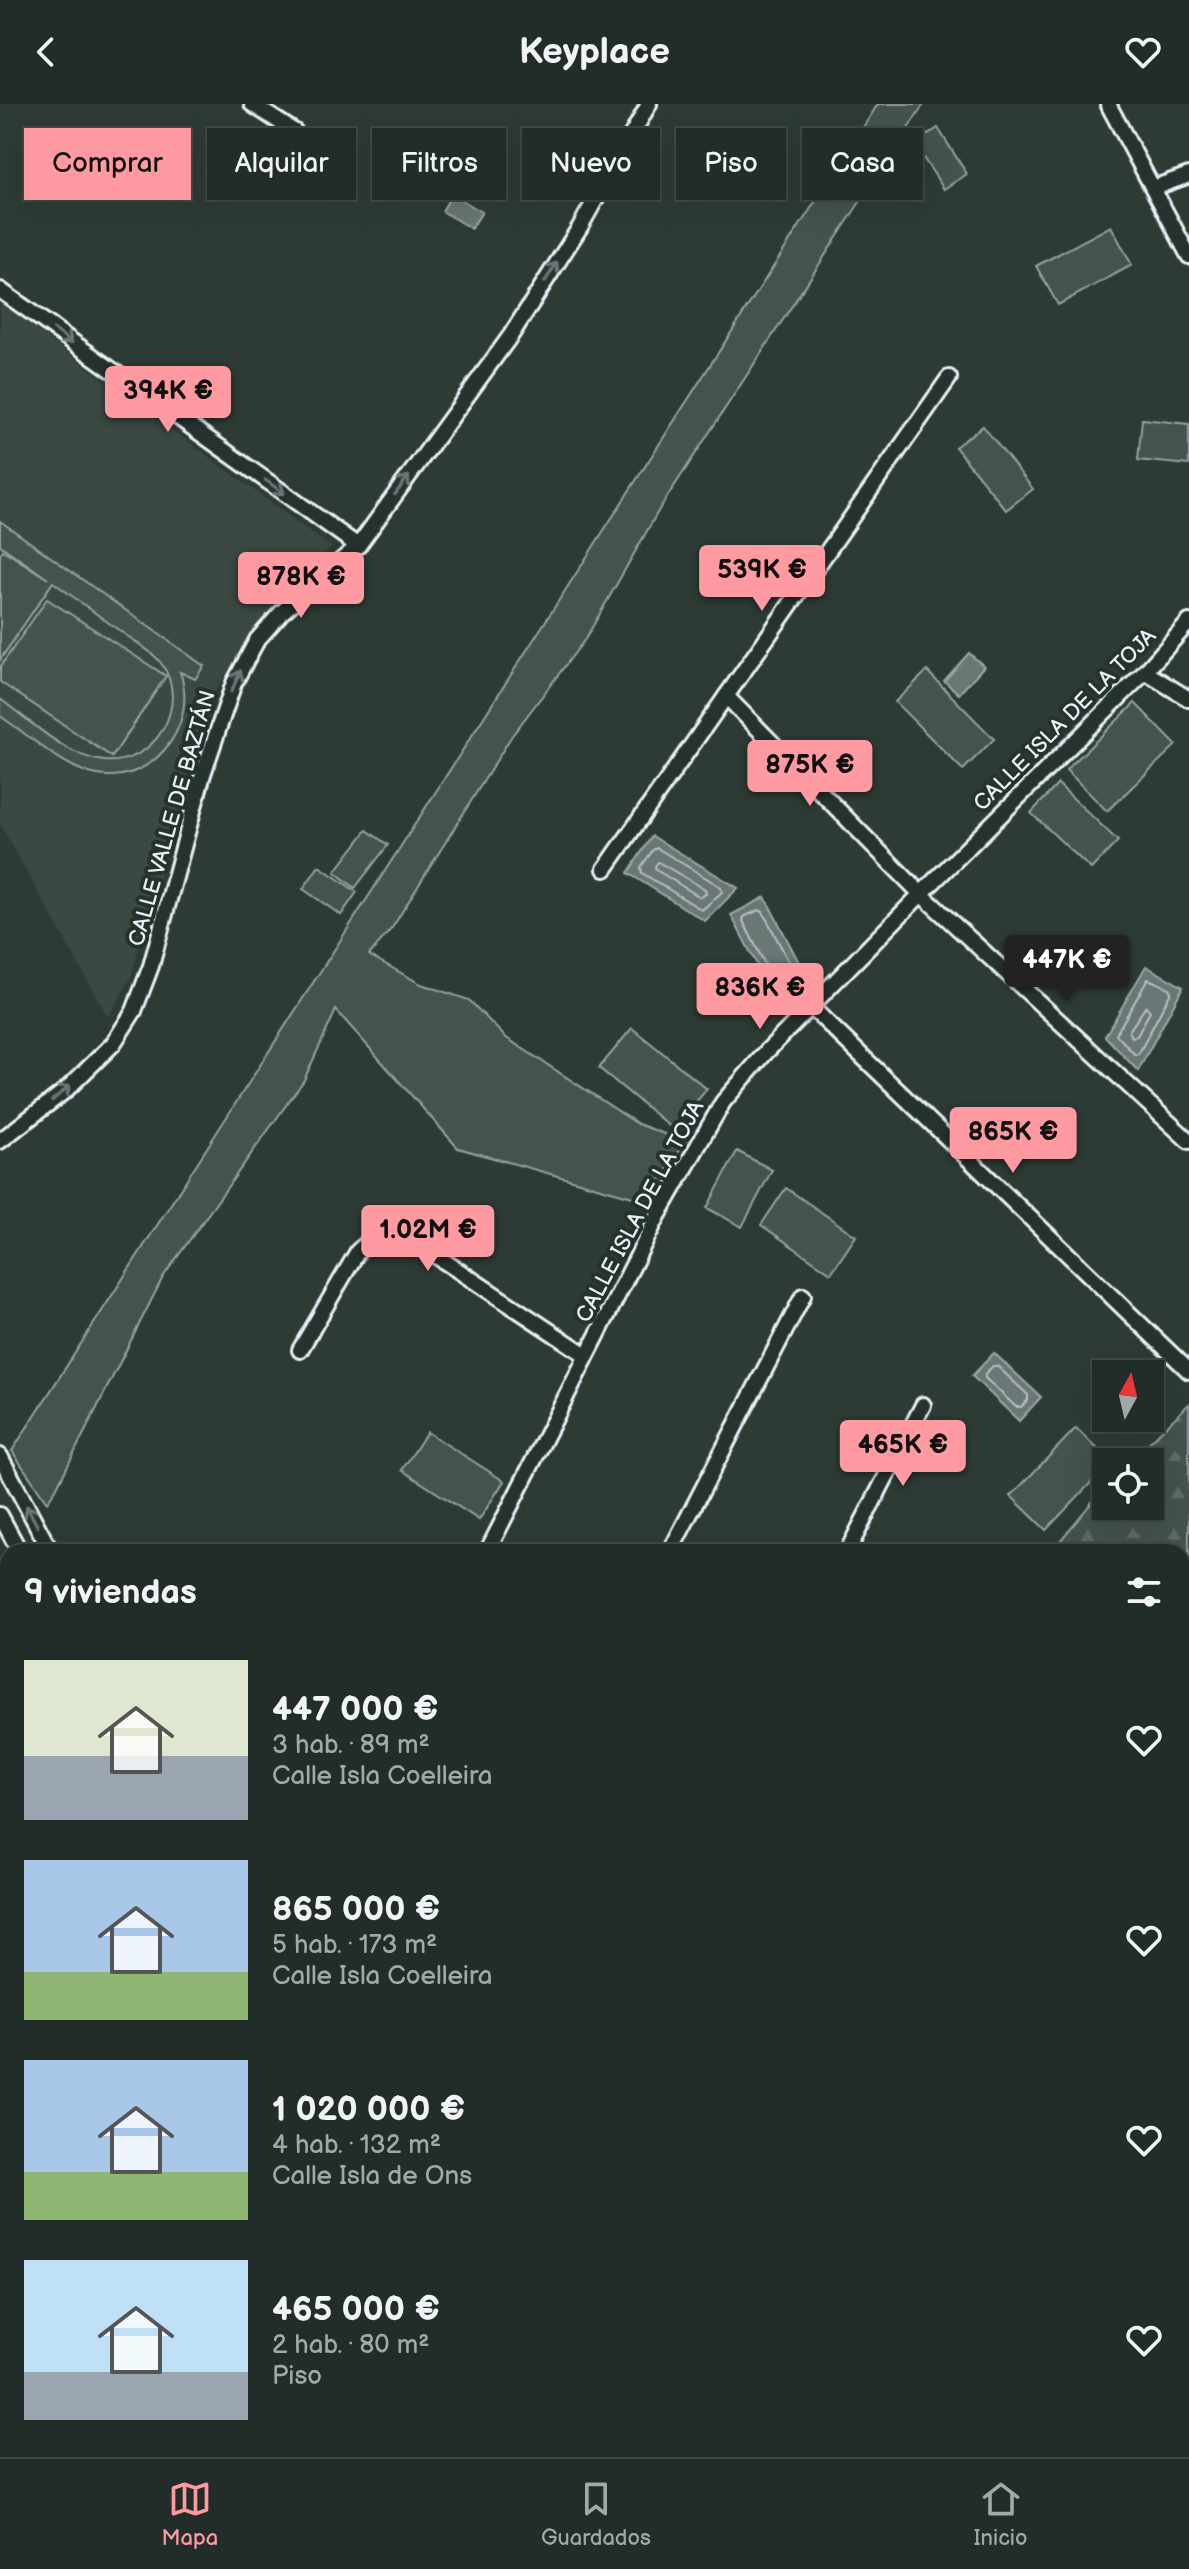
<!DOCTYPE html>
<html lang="es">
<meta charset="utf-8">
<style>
body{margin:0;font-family:"Balsamiq Sans",sans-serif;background:#2e3834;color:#f1f3f6;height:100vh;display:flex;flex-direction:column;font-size:30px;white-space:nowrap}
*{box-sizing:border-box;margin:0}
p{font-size:26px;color:#a2a7a8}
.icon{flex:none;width:44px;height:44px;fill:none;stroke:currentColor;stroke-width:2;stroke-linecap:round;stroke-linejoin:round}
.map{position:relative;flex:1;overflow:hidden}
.side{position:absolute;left:0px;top:1440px;width:1190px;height:914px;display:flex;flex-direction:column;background:#222c28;border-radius:24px 24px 0 0;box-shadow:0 8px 32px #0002,0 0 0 2px #3f4845}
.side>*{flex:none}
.hud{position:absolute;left:24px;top:24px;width:1142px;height:72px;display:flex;gap:16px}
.needle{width:52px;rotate:8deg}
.fabs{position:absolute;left:1092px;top:1256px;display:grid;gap:16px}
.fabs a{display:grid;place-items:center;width:72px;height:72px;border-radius:0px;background:#222c28;box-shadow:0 8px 32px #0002,0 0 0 2px #3f4845;font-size:40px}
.price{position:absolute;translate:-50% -68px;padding:0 18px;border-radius:8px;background:#ff9aa2;color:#111;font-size:26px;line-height:52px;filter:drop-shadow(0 2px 4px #0008)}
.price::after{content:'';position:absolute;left:50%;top:48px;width:24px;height:18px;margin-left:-12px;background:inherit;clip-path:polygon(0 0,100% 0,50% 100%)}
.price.selected{background:#222;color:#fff}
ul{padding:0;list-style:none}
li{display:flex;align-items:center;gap:24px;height:200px;padding:0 24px}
li span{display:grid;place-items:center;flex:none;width:224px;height:160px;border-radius:0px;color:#555}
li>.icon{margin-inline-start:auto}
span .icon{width:96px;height:96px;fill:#fffc;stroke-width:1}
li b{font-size:34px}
h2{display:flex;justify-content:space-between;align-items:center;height:96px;padding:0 24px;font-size:34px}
.tag{padding:0 28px;border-radius:0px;background:#222c28;box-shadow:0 8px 32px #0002,0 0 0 2px #3f4845;font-size:28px;line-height:72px}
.tag.selected{background:#ff9aa2;color:#111}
header{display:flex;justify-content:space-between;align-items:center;height:104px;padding:0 24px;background:#222c28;font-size:36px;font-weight:700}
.menu{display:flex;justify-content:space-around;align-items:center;height:112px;border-top:2px solid #3f4845;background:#222c28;font-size:22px;color:#a2a7a8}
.menu a{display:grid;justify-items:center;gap:4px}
.menu .selected{color:#ff9aa2}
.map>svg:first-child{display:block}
.built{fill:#3b4843}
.forest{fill:url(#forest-firs);stroke:#96a2a3;stroke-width:2}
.green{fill:#45524e;stroke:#96a2a3;stroke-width:2}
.water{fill:#6b7775;stroke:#9da8a9;stroke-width:2}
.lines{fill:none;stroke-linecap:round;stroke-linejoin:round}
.shore{stroke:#b6c0c4;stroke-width:2}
.stream{stroke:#9da8a9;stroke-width:5}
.minor-casing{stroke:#e8f1f8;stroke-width:20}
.minor{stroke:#26332d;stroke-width:14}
.oneway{stroke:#6a7674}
.labels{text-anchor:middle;stroke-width:8;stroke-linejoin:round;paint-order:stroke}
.street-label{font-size:22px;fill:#e8f1f8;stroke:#26332d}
</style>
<header><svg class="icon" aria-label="back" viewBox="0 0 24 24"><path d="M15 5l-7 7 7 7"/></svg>Keyplace<svg class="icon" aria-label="heart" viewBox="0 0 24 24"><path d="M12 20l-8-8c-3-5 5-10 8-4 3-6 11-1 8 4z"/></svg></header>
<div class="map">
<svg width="1189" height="2353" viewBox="0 0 1189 2353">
<defs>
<pattern id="forest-firs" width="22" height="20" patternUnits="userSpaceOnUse" patternTransform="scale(2)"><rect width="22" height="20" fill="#45524e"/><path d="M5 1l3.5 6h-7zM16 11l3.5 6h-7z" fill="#606b68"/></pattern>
</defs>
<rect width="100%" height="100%" fill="#2e3b35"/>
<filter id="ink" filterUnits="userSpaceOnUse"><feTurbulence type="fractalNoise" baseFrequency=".0125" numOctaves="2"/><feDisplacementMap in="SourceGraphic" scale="16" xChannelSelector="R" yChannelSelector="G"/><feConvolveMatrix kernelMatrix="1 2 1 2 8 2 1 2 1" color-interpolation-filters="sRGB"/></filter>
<g filter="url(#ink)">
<!-- built -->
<path class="built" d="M0,199L331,443L249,535L210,595L130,876L108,913L0,720Z"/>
<!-- forest -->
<g class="forest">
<path d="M1189,1300V2353H1104L1100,2346H1182V1448H1051L1106,1381V1402H1150V1358H1129Z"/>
<path d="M586,2346H1010L1014,2353H582Z"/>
</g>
<!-- green -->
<g class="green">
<path d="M878,0H924L660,404L586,534L511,633L392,824L369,851L421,880L469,896L505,933L638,1020L685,1038L647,1097L458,1044L336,906L304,976L163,1173L56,1385L47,1398L12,1347Z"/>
<path d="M938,24L967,70L944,85L914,40Z"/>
<path d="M1111,122L1132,161L1058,201L1036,162Z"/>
<path d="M1142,315L1189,320V361L1138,356Z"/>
<path d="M983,322L1033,385L1006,406L955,343Z"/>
<path d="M0,417L204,562L195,575L180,568C200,624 148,687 89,669C59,660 26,629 0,612V595C30,616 66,653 104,657C155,662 191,600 161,559C151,546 135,538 123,529C99,512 76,495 53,478L0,556V450L3,446L48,475L0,441Z"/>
<path d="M47,495L166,572L112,653L0,578V563Z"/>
<path d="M927,567L994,635L963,666L895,598Z"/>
<path d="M1135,599L1176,641L1107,707L1066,666Z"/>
<path d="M1058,680L1118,737L1091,765L1031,709Z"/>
<path d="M367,726L388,741L355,784L335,768Z"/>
<path d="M319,762L357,788L341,811L303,785Z"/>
<path d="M632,924L707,985L673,1025L599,964Z"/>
<path d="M737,1047L772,1066L742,1123L707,1104Z"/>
<path d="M786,1084L856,1132L831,1169L761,1121Z"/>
<path d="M1076,1324L1111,1358H1106V1363L1046,1426L1011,1392Z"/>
<path d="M427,1328L504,1377L479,1416L402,1366Z"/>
</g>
<!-- water -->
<g class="water">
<path d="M691,27L731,50L722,67L681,44Z"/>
<path d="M452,90L482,108L471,125L442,107Z"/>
<path d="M969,549L984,562L959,590L944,577Z"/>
<path d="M652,732L738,784L705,817L628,769Z"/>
<path d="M765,793L804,868L770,886L731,811Z"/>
<path d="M1146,862L1183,883L1138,967L1105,932Z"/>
<path d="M994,1249L1041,1293L1019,1317L972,1272Z"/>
</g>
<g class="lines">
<!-- shore -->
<g class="shore">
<path d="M657,744L721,783L722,788L702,806L642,769L641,763L653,746Z"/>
<path d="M658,758L705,785L706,790L700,793L656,766L655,762Z"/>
<path d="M759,806L763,808L791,862L790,866L776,874L771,872L743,817L744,813Z"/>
<path d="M1148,875L1169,884L1171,888L1139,949L1135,951L1116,930Z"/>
<path d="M1146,902L1150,907L1137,932L1132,933L1129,927Z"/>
<path d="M993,1262H997L1028,1291V1296L1021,1303H1016L985,1274V1270Z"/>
</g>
<!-- stream -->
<path class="stream" d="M1182,2041L1189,2068"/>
<defs>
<g id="minor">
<path d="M252,0L295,28"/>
<path d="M1108,0L1189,152"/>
<path d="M1153,84L1189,71"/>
<path d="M0,186L358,442"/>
<path d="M1145,568L1189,595"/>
<path d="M726,592L921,790L1189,1037"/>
<path d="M605,765L949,274"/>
<path d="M811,903L1189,1267"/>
<path d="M0,1037L66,986L113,940L134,907L151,862L203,670L234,579L257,536L281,509L358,442L511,231L580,123L649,0"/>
<path d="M300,1246L358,1147L380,1128L406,1132L586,1251"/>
<path d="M0,1352L51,1448"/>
<path d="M0,1411L20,1448"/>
<path d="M487,1448L658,1112L723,998L767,947L921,790L1145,568L1189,518"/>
<path d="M670,1448L803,1192"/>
<path d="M847,1448L923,1301"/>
<path d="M0,1998L8,2002"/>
<path d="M1035,2346L1040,2353"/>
<path d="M1065,2346L1070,2353"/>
<path d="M28,2353L32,2346"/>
</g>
</defs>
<!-- minor casing -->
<use href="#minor" class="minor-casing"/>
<!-- minor -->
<use href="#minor" class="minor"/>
</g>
<!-- one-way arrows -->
<defs><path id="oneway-shaft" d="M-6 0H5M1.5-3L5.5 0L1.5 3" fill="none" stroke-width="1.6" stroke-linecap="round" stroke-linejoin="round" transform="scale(2)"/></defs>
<g class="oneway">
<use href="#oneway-shaft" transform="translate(551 168) rotate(-58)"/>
<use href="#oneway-shaft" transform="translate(63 232) rotate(36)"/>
<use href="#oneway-shaft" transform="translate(402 381) rotate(-54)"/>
<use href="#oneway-shaft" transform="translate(275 383) rotate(36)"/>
<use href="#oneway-shaft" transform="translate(236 577) rotate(-66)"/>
<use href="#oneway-shaft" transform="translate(61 989) rotate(-40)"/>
<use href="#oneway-shaft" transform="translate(32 1412) rotate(-118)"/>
</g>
</g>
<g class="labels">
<!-- street labels -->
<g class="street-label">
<text transform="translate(1064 615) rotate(-45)" y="8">CALLE ISLA DE LA TOJA</text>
<text transform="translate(171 714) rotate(-74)" y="8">CALLE VALLE DE BAZTÁN</text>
<text transform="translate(639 1107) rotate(-62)" y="8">CALLE ISLA DE LA TOJA</text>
</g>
</g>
</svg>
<div class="fabs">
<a><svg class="needle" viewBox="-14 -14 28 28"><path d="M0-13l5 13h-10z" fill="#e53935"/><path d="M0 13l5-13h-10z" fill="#a2a7a8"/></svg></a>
<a><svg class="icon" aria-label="locate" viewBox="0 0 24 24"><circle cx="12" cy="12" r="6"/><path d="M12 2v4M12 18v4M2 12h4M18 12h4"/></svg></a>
</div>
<b class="price" style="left:168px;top:330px">394K €</b>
<b class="price" style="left:762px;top:509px">539K €</b>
<b class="price" style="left:301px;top:516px">878K €</b>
<b class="price" style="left:810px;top:704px">875K €</b>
<b class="price selected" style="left:1067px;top:899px">447K €</b>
<b class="price" style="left:760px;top:927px">836K €</b>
<b class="price" style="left:1013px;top:1071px">865K €</b>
<b class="price" style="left:428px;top:1169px">1.02M €</b>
<b class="price" style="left:903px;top:1384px">465K €</b>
<div class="hud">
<a class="tag selected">Comprar</a>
<a class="tag">Alquilar</a>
<a class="tag">Filtros</a>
<a class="tag">Nuevo</a>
<a class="tag">Piso</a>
<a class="tag">Casa</a>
</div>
<section class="side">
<h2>9 viviendas<svg class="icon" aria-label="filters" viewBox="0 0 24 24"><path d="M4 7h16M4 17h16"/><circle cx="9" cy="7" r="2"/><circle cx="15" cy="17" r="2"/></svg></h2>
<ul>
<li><span style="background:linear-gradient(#dfe7d0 60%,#9aa5b1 0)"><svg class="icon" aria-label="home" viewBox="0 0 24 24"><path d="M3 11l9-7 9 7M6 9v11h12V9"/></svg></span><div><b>447 000 €</b><p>3 hab. · 89 m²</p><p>Calle Isla Coelleira</p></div><svg class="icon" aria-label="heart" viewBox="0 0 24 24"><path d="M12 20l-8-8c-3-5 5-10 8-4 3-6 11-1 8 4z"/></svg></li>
<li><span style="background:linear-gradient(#a9c7e8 70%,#8fb573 0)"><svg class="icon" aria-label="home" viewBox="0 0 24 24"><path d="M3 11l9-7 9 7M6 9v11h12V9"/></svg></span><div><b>865 000 €</b><p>5 hab. · 173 m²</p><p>Calle Isla Coelleira</p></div><svg class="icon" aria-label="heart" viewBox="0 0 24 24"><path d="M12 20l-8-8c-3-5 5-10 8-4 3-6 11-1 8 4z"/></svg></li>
<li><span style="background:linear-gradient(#a9c7e8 70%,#8fb573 0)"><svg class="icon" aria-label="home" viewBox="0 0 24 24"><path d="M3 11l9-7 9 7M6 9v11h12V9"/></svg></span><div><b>1 020 000 €</b><p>4 hab. · 132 m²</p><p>Calle Isla de Ons</p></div><svg class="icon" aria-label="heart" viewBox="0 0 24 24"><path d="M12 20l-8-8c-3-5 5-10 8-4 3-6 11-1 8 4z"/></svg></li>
<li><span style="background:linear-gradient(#bfe0f5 70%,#9aa5b1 0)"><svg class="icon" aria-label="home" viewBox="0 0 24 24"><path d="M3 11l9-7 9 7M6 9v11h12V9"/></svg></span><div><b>465 000 €</b><p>2 hab. · 80 m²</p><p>Piso</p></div><svg class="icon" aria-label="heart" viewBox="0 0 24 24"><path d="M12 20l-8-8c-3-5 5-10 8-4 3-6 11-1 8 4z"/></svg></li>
</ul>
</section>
</div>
<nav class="menu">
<a class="selected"><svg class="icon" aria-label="map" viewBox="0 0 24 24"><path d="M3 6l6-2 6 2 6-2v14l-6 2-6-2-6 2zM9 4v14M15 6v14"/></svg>Mapa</a>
<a><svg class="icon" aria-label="saved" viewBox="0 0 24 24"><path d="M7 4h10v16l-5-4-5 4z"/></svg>Guardados</a>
<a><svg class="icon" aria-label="home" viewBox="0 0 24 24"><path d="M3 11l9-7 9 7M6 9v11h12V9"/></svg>Inicio</a>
</nav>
